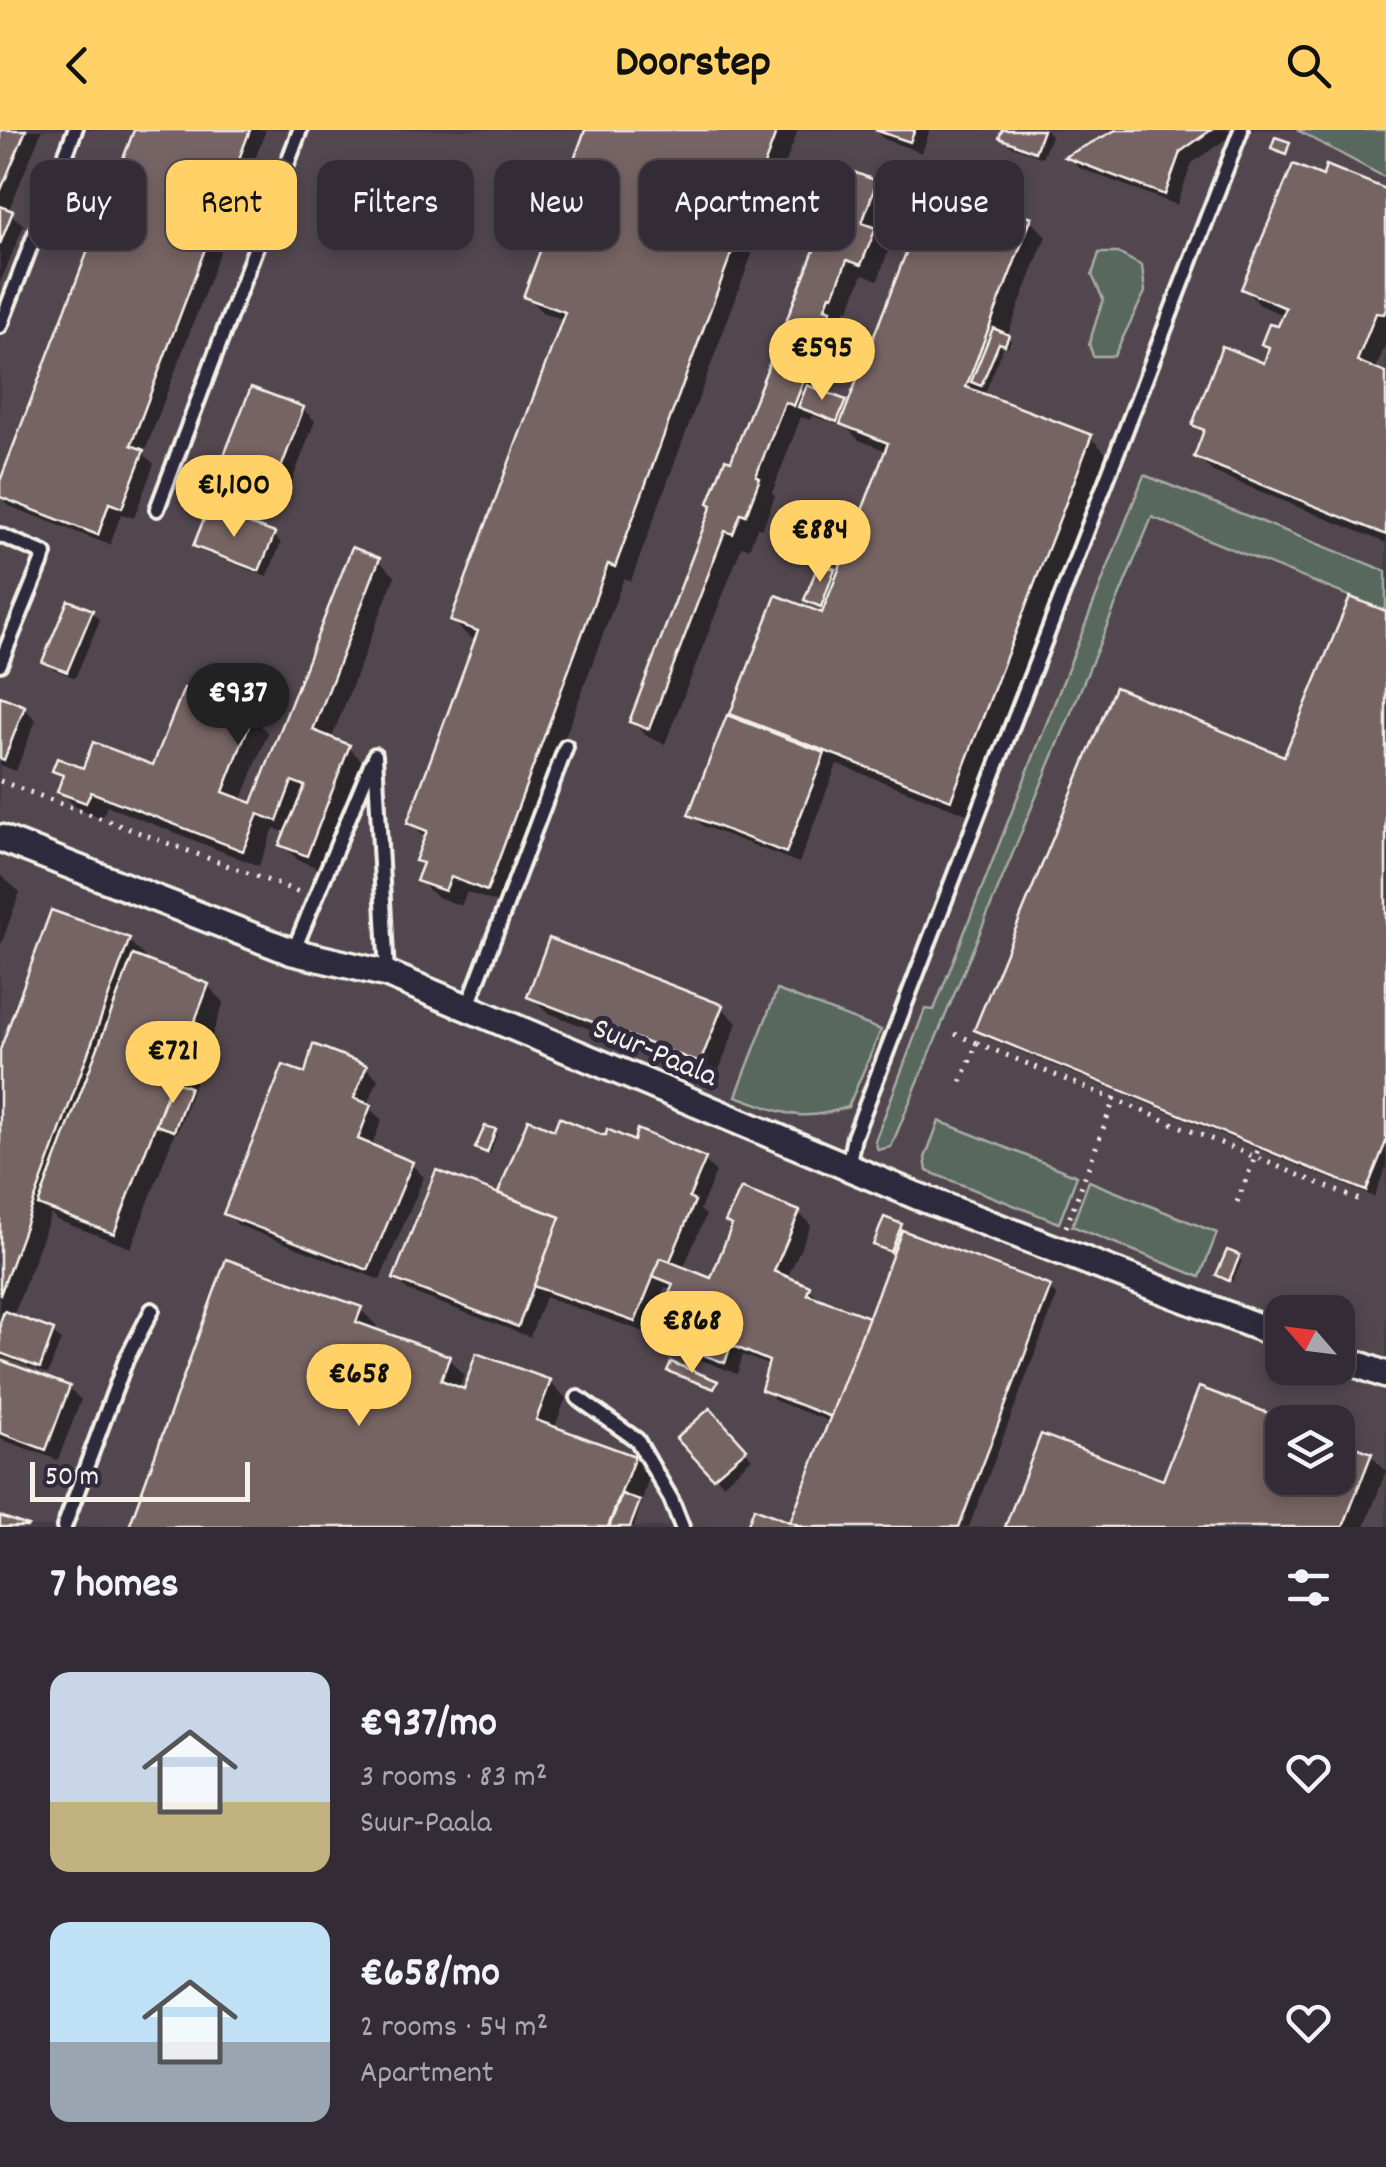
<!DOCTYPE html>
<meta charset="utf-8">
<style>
body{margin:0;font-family:Dekko,sans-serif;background:#3b343e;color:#f1f3f6;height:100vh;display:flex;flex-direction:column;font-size:38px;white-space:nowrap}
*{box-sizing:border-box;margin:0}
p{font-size:32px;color:#a9a7ad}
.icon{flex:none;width:55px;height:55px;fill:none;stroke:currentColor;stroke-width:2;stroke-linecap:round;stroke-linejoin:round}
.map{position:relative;height:1397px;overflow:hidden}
.drawer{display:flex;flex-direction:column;background:#332c36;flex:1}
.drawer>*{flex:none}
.guide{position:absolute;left:30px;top:30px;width:1328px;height:90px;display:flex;gap:20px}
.needle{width:65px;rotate:298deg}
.buttons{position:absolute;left:1265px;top:1165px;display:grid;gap:20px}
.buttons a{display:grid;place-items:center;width:90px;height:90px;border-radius:20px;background:#332c36;box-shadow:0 5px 15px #0003,0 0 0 2px #4e4851;font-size:50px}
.scale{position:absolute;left:30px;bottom:25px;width:220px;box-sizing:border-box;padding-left:10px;border:5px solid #f4f1e8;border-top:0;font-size:28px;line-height:35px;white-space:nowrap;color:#f4f1e8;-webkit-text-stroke:8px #2f2a3d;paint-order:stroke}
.price{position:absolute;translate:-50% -85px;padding:0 22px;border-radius:35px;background:#ffd166;color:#111;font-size:32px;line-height:65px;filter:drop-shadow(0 2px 5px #0008)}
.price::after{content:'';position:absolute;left:50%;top:60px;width:30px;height:22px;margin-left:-15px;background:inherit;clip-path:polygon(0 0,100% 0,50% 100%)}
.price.on{background:#222;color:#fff}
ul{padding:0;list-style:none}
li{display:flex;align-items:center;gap:30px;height:250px;padding:0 50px}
li span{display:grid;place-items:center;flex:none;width:280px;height:200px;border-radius:20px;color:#555}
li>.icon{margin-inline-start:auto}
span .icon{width:120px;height:120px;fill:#fffc;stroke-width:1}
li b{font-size:42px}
h2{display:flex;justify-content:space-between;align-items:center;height:120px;padding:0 50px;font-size:42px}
.pill{padding:0 35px;border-radius:20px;background:#332c36;box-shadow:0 5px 15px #0003,0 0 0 2px #4e4851;font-size:35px;line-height:90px}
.pill.on{background:#ffd166;color:#111}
header{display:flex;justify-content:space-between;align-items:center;height:130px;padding:0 50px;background:#ffd166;color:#111;font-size:45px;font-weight:700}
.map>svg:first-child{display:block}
.built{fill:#534750;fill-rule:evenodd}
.green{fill:#59685e;stroke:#a6aca3;stroke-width:2.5}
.shadow{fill:#0007;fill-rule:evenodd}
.building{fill:#766363;stroke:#f4f1e8;stroke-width:2.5}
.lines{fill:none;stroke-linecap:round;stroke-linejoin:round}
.service-casing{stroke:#f4f1e8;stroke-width:20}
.minor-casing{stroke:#f4f1e8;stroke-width:32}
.path{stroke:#f4f1e8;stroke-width:5;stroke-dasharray:2.5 8;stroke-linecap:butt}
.service{stroke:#2f2a3d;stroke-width:12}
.minor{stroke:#2f2a3d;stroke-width:25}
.labels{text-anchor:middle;stroke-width:10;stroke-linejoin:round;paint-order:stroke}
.street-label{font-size:32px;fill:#f4f1e8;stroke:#2f2a3d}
</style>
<header><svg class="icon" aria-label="back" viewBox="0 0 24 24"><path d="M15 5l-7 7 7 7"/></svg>Doorstep<svg class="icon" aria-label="search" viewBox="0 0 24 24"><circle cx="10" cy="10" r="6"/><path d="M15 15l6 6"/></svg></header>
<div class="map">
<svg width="1386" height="1397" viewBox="0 0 1386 1397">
<rect width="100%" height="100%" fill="#443b48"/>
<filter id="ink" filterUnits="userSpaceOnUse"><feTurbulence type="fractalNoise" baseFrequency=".01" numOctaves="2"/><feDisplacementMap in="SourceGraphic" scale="20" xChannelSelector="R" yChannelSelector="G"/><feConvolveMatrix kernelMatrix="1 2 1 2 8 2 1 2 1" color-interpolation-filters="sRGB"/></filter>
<g filter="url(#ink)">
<!-- built -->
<path class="built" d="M0,0H1386V1397H0ZM1282,1182H1338V1238H1282ZM1282,1292H1338V1348H1282Z"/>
<!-- green -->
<g class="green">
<path d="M1297,0H1386V48Z"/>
<path d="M1099,123H1118L1142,136L1145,162L1114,226H1093L1089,214L1103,169L1092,145Z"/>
<path d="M1144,345L1386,441V481L1152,387L891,1017L878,1020L875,1011L925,879L934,880Z"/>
<path d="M777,860L881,900L848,977C798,994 783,982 736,966Z"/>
<path d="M939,991L1077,1046L1059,1093L927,1041L925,1028Z"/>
<path d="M1089,1051L1217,1103L1200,1147L1072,1096Z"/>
</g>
<!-- shadow -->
<g class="shadow">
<path d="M0,0H42L8,82L24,95L0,153Z"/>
<path d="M136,0H266L144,324L154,334L134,388L121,384L110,415L9,376L0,367V358Z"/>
<path d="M588,0H798L631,451L624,448L503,775L467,762L461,776L435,766L419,750L424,736L418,730L426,709L410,693L477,510L469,507L453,491L564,190L542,182L526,166Z"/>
<path d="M875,0H930L922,23L884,9Z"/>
<path d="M1004,0H1046L1051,6L1042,28L1009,15L1002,7Z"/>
<path d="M1122,0H1229L1232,5L1192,33L1177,75L1079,38L1068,27Z"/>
<path d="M848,42L876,53L892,69L879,105L890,116L878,150L863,144L849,180L846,179L840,193L846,198L821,263L850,277L936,53L1030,89L1046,106L1007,207L1011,210L1008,217L1004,215L984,266L1090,307L1106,323L967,684L837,634L799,733L703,696L691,684L728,589L744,594L733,584L777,468L824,486L826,479L807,470L820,436L839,447L887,321L859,310L846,297L812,286L810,290L801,287L772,363L775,366L762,399L757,398L749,419L742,416L665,614L648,607L632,591L714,377L711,373L726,332L732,334ZM872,58H877L859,105L855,103Z"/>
<path d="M1324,49L1386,62V213L1375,241L1386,245V413L1213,342L1197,326L1205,305L1195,295L1265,236L1271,221L1264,213L1280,199L1285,186L1260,175L1244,159Z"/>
<path d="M303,279L315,291L283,375L255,365L243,353L245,348L224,332Z"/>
<path d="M273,405L281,413L267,447L204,422L196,415Z"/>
<path d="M378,430L395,446L331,610L348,617L364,633L323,740L298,730L282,714L287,703L274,698L259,736L107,676L102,688L76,677L60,661L64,650L55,640L155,639L252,587L268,603L241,672L253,677Z"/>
<path d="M92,482L100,490L75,548L53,539L45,531Z"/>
<path d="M1386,484V1037L1374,1067L985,907L977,899L1286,630Z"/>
<path d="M0,569L24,578L36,590L16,641L0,635Z"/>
<path d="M0,745L20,762L1,815L0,814Z"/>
<path d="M129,811L145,827L143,832L208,856L224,872L177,1003L175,1002L131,1118L57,1090L51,1084L13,1187L53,1203L61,1210L48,1244L0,1226V927Z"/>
<path d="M530,866L721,877L737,893L716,948L546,882Z"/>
<path d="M366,937L378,949L367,976L382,990L371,1017L412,1035L424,1047L380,1150L238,1095L226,1083L306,946Z"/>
<path d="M530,992L556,1003L602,1007L704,1030L716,1042L700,1080L706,1085L683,1139L713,1151L734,1097L728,1091L799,1083L811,1095L787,1149L808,1158L820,1170L870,1191L896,1124L880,1117L901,1096L903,1102L1050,1159L1057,1166L969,1397H799L831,1292L776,1271L764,1259L770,1236L743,1225L737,1244L689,1225L677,1213L682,1201L675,1199L663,1187L673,1160L665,1157L647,1203L545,1167L530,1207L408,1161L396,1149L499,1066Z"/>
<path d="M494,1001L497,1004L490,1024L481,1021L478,1018Z"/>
<path d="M1228,1123L1242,1131L1232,1152L1222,1148Z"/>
<path d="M361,1180L377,1196L374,1201L448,1228L464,1245L459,1260L549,1252L566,1268L554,1299L633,1328L650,1344L634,1397H131Z"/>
<path d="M0,1233L69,1258L81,1270L58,1330L0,1309Z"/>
<path d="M1200,1260L1285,1292H1282V1348H1338V1313L1370,1325L1386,1341L1365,1397H1008L1164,1354Z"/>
<path d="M709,1281L752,1328L723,1354L680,1308Z"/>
</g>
<!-- building -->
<g class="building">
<path d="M0,0H26L0,62Z"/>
<path d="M134,0H250L131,315L144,320L122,378L109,373L98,405L0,367V351Z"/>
<path d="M585,0H768L776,3L615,437L608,434L487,761L451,747L445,761L416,751L423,733L415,731L427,701L407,693L478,501L450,491L565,182L523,167Z"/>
<path d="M875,0H915L910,12Z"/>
<path d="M1002,0H1043L1035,22L999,8Z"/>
<path d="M1116,0H1211L1180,22L1165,65L1064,27Z"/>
<path d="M1275,7L1290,12L1286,24L1271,18Z"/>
<path d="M1293,34L1323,46L1326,35L1386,59V179L1384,184L1376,183L1357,231L1386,243V405L1194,327L1204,300L1192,295L1222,216L1264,233L1269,217L1261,214L1269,194L1278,196L1286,178L1241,159Z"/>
<path d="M846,39L877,51L862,93L876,98L861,135L847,130L833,166L830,165L825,178L831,180L794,276L785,272L756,346L760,348L746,385L741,383L733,404L725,401L649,599L629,592L712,375L708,373L725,329L731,331Z"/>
<path d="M934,50L1032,87L966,257L1092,305L951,670L730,584L776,465L822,483L877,342L888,313L840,294Z"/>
<path d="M0,76L13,81L0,114Z"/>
<path d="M993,198L1009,205L1005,215L999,213L981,256L971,252Z"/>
<path d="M807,255L846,270L837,292L798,277Z"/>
<path d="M251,257L304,277L271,365L240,353L244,342L221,333Z"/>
<path d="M208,379L275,403L259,441L193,416Z"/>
<path d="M352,417L380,428L313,600L350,615L307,726L279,715L305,656L292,651L277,691L258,684L243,721L91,662L86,673L57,662L63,645L52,641L57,628L83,638L93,612L153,635L184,558L253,585L223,662L252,673Z"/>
<path d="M819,433L835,439L821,477L804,470Z"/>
<path d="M1350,467L1386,481V1012L1366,1061L974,900L1115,557L1284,626Z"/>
<path d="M68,470L93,480L67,542L42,532Z"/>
<path d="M0,566L25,576L4,630L0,629Z"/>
<path d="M727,585L825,623L786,723L688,685Z"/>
<path d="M51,780L130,808L0,1165V920Z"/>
<path d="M549,808L723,875L700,933L527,867Z"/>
<path d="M133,825L209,854L114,1104L38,1075Z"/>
<path d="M313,914L367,935L354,968L371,975L358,1009L413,1032L368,1140L223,1084L283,935L305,943Z"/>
<path d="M172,951L190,957L174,1001L156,995Z"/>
<path d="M559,987L602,1005H606L607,999L634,1011L637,999L706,1028L689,1068L695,1071L670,1131L661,1128L635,1192L533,1156L560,1087L498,1063L528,989L554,1000Z"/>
<path d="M485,996L496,999L487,1023L475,1018Z"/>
<path d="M436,1040L560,1087L518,1197L393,1149Z"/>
<path d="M741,1058L800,1081L774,1141L810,1156L807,1164L869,1187L831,1287L761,1260L769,1231L731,1215L725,1233L674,1214L681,1193L660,1187L673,1154L653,1146L661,1128L711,1148L732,1095L725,1092Z"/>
<path d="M884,1087L902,1094L891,1122L873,1115Z"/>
<path d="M902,1100L1051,1156L959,1397H803L790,1392Z"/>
<path d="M1227,1120L1240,1125L1229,1151L1216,1145Z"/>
<path d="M226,1129L362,1177L356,1192L450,1226L441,1250L464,1259L476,1223L551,1250L536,1290L635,1326L608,1397H129Z"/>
<path d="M4,1181L54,1200L40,1238L0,1223V1193Z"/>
<path d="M0,1230L70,1256L46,1320L0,1303Z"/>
<path d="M671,1232L718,1251L714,1259L667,1241Z"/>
<path d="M1199,1257L1292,1292H1282V1348H1338V1310L1372,1323L1343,1397H1005L1041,1304L1163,1350Z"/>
<path d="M710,1278L747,1319L713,1348L676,1308Z"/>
<path d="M622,1364L640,1371L630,1397H609Z"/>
<path d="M754,1378L790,1392L803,1397H747Z"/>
<path d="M0,1386L28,1396L27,1397H0Z"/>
</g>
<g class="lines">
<defs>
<g id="service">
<path d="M0,196L75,0"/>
<path d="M157,379L300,0"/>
<path d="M0,405L45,424L0,534"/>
<path d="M375,625L387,844"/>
<path d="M293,822L372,632"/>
<path d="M468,876L566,617"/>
<path d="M848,1037L854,1007L1241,0"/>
<path d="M578,1268L637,1310L671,1369L682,1397"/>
<path d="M64,1397L126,1230L152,1180"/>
</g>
<g id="minor">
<path d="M0,708L293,822L387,844L917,1066L1282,1206"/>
<path d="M1338,1227L1386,1245"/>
</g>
</defs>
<!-- service casing -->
<use href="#service" class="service-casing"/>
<!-- minor casing -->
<use href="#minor" class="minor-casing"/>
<!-- path -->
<g class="path">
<path d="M0,651L299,762"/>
<path d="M955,904L977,913L959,958"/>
<path d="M977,913L1362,1071"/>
<path d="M1237,1072L1259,1017"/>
<path d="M1066,1097L1118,959"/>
</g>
<!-- service -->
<use href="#service" class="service"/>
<!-- minor -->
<use href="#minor" class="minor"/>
</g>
</g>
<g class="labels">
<!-- street labels -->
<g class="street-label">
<text transform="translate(656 920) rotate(23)" y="11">Suur-Paala</text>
</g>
</g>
</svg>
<div class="buttons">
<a><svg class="needle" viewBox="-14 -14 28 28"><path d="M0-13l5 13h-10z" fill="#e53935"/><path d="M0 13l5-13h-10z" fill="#a9a7ad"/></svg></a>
<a><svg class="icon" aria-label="layers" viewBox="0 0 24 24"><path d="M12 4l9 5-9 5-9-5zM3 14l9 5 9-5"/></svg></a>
</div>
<div class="scale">50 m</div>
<b class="price" style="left:822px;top:273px">€595</b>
<b class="price" style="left:234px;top:410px">€1,100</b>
<b class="price" style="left:820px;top:455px">€884</b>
<b class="price on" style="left:238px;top:618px">€937</b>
<b class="price" style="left:173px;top:976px">€721</b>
<b class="price" style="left:692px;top:1246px">€868</b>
<b class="price" style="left:359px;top:1299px">€658</b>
<div class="guide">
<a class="pill">Buy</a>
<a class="pill on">Rent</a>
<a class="pill">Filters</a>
<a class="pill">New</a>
<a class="pill">Apartment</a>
<a class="pill">House</a>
</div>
</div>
<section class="drawer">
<h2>7 homes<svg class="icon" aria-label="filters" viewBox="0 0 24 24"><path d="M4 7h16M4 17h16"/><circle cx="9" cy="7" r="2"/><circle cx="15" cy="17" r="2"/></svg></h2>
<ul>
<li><span style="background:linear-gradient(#c9d6e8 65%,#c2b280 0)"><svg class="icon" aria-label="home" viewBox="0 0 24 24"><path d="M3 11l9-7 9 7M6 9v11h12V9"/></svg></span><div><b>€937/mo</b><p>3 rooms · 83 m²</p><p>Suur-Paala</p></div><svg class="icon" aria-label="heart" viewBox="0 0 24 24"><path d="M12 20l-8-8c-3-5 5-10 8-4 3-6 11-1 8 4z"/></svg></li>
<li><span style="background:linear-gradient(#bfe0f5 60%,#9aa5b1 0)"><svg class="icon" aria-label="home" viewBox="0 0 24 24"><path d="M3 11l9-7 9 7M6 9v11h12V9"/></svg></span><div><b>€658/mo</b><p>2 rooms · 54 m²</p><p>Apartment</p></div><svg class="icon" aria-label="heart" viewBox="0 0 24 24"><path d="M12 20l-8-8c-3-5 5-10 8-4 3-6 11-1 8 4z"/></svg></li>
</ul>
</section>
